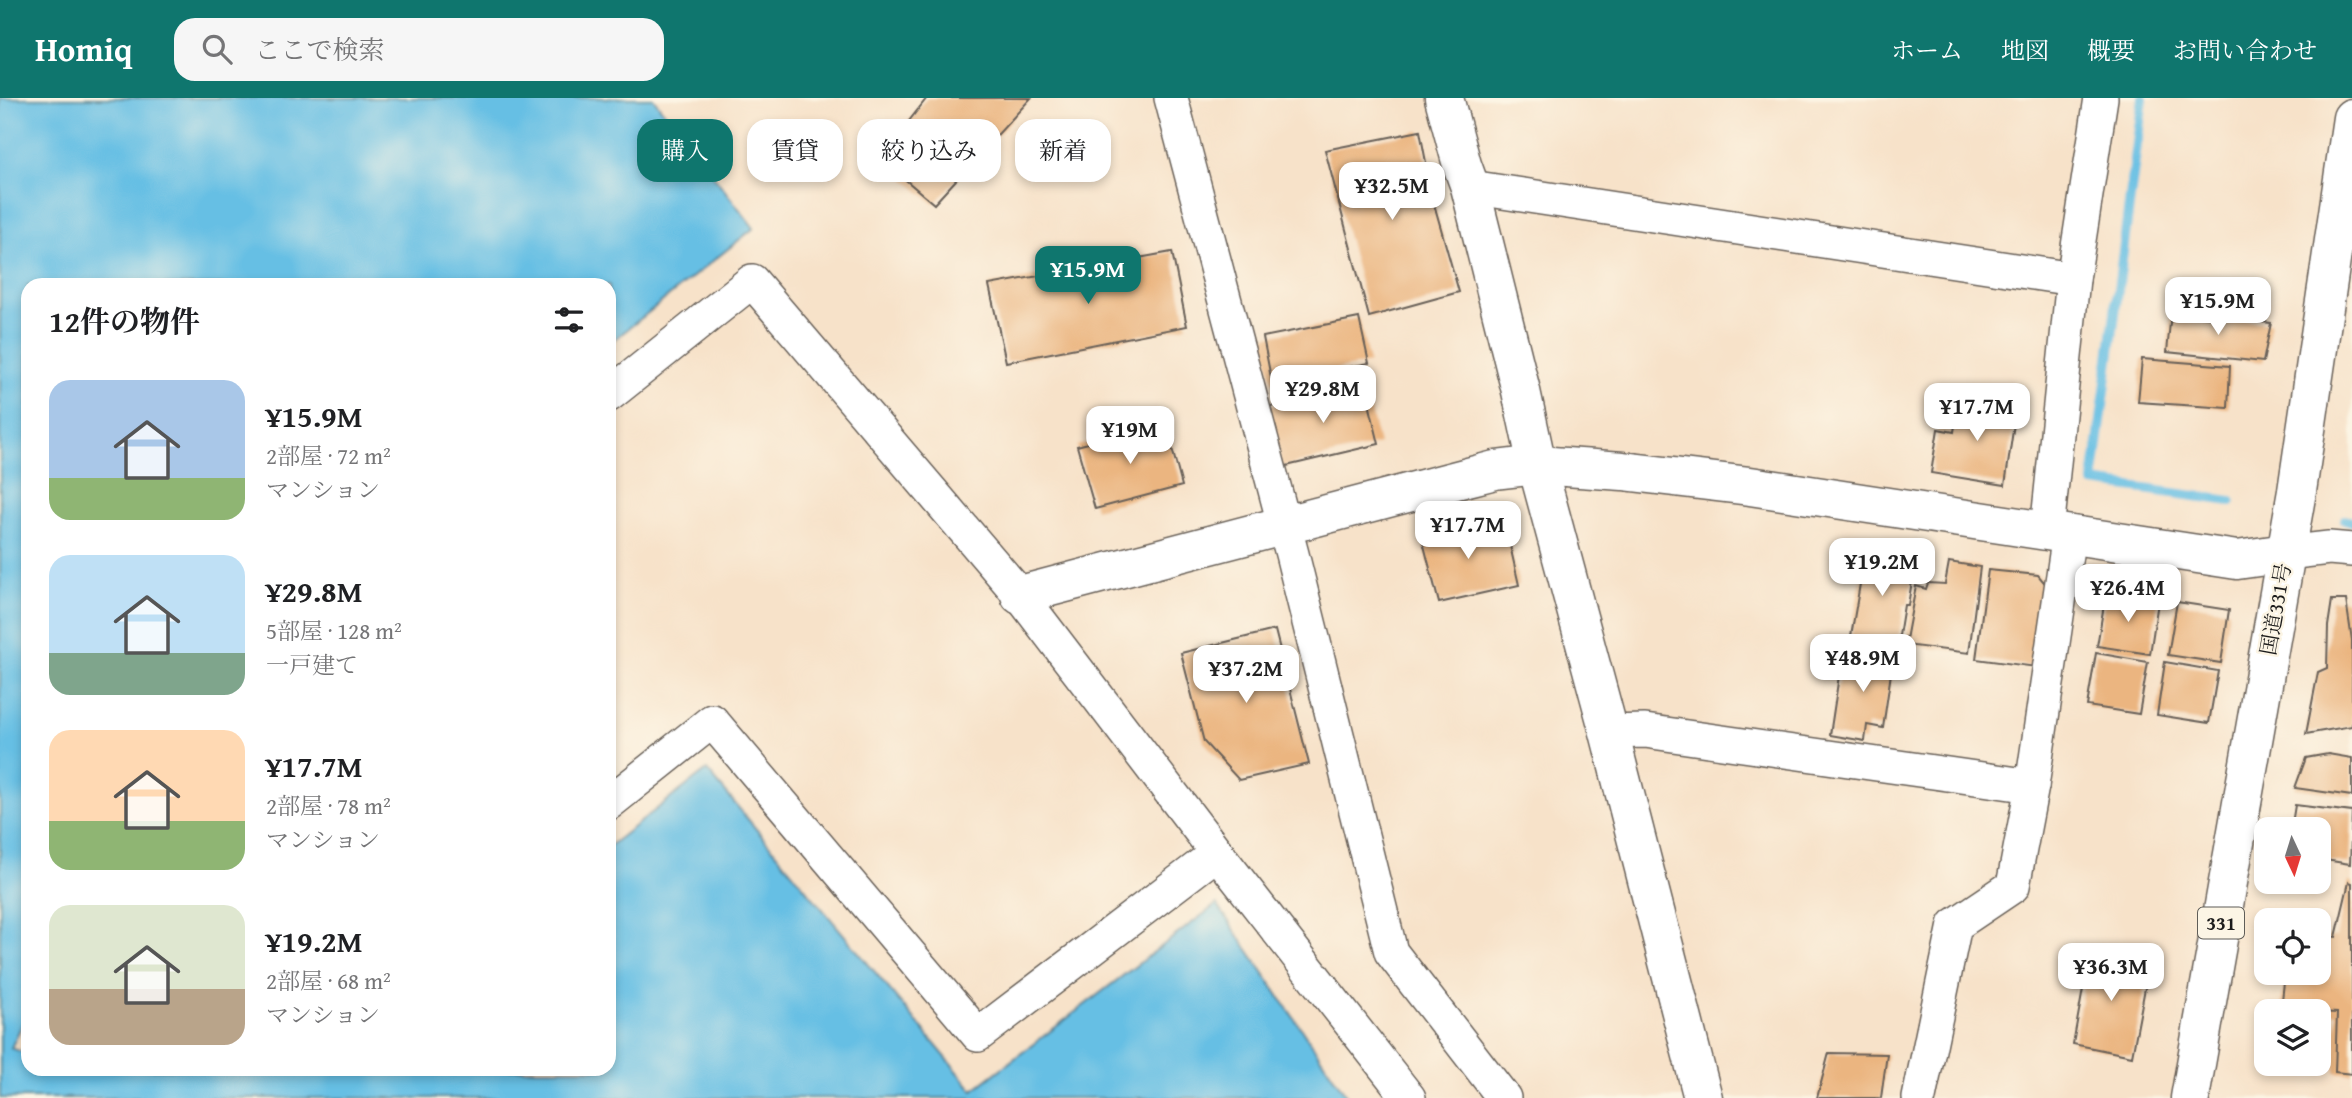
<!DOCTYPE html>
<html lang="ja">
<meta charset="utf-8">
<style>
body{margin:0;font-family:"Gentium Book Plus","Noto Serif JP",serif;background:#f6f6f6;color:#202124;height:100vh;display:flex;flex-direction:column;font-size:26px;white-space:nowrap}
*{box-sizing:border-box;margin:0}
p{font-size:23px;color:#757577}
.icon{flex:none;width:38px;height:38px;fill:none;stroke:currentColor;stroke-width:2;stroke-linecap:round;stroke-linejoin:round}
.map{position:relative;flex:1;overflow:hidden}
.panel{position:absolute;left:21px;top:180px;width:595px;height:798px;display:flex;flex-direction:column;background:#fff;border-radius:21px;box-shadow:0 4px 10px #0003}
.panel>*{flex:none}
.hud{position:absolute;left:637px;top:21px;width:665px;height:63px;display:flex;gap:14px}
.needle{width:46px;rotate:176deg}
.tools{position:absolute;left:2254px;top:719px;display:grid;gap:14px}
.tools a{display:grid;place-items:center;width:77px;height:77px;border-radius:14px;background:#fff;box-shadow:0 4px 10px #0003;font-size:35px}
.price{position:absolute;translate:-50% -60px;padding:0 16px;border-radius:14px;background:#fff;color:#222;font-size:23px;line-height:46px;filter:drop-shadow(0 2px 4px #0008)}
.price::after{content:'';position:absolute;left:50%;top:42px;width:21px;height:16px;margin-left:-10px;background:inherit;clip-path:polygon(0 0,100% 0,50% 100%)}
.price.selected{background:#0f766e;color:#fff}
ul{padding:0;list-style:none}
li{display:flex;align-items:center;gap:21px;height:175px;padding:0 28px}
li span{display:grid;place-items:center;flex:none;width:196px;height:140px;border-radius:21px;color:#555}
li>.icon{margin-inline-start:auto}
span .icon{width:84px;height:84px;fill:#fffc;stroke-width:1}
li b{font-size:30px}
h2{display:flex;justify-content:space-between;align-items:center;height:84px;padding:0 28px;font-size:30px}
.chip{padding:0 24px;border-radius:21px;background:#fff;box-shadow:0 4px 10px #0003;font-size:24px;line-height:63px}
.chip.selected{background:#0f766e;color:#fff}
header{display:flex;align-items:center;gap:42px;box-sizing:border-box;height:98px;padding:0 35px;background:#0f766e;color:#fff}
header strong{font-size:33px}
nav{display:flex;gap:38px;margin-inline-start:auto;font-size:24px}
.search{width:490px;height:63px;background:#f6f6f6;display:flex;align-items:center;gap:18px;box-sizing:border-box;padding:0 24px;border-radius:21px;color:#757577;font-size:26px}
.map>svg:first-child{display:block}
.water{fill:#66bfe4;stroke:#416e80;stroke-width:2}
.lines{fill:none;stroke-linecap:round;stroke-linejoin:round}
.stream{stroke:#66bfe4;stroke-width:10}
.building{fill:#ebb580}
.street-casing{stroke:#696159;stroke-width:36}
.secondary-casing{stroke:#696159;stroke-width:41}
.highway-casing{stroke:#696159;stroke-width:41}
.street{stroke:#fff;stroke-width:33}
.secondary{stroke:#fff;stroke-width:38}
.highway{stroke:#fff;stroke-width:38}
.labels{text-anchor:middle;stroke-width:5;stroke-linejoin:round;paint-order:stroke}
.shield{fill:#fcf5e5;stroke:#5f5d58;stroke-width:2}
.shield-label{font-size:19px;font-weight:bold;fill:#1c1c1c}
.street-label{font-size:21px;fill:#1c1c1c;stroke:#fcf5e5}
</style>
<header>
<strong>Homiq</strong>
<div class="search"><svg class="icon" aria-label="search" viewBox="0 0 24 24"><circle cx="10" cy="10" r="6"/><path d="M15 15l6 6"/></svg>ここで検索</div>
<nav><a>ホーム</a><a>地図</a><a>概要</a><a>お問い合わせ</a></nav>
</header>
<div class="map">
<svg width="2352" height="1000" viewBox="0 0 2352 1000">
<rect width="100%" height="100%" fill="#fcf5e5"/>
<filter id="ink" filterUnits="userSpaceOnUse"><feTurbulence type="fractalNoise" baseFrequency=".0143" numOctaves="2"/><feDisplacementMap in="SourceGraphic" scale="14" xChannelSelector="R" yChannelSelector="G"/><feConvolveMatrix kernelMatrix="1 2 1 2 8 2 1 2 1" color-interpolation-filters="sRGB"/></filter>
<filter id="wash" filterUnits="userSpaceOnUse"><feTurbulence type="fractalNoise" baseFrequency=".00686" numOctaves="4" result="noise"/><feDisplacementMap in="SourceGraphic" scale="28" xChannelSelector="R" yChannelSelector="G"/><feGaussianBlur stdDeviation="1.57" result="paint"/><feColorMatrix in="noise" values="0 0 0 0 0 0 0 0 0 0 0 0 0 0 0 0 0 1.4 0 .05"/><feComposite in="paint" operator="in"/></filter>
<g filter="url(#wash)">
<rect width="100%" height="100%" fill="#f7e2c9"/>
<!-- water -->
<path class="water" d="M0,0H653L754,130L609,246V187H28V914L11,950L28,956V971H609V748L707,672L973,992L1217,806L1348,1000H0Z"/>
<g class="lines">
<!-- stream -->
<g class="stream">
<path d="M2143,0L2093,384L2231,403"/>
<path d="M2345,422L2352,424"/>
</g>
</g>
<g id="blocks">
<!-- building -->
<g class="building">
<path d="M927,0H1031L934,106L880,60Z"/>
<path d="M1420,33L1434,106L1459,194L1369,219L1325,52Z"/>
<path d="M1172,154L1187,228L1006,264L989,187Z"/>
<path d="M2171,215L2271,225L2263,264L2167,254Z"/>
<path d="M1359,220L1369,265L1272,285L1263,239Z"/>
<path d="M2142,261L2230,268L2228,310L2138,304Z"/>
<path d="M1364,285L1379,346L1282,369L1267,309Z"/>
<path d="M1980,299L2017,305L2005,387L1931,375L1938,331L1954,334L1958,308L1978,311Z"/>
<path d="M1165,324L1182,388L1095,411L1077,348Z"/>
<path d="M1475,421L1484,440L1508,439L1519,487L1439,505L1420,432Z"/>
<path d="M1866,451L1911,454L1910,470L1914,471L1908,507H1904L1897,550L1850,544Z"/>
<path d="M1949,464L1980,469L1969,555L1905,547L1916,488L1926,491L1928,485L1945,486Z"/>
<path d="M1988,472L2038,477L2049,490L2036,569L1976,561Z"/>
<path d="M2106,495L2158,504L2150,556L2097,548Z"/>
<path d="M2332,502H2346L2352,542V628L2306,636L2318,574L2327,570L2328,528Z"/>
<path d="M2177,504L2229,512L2221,565L2168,557Z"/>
<path d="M1275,532L1309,666L1239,682L1204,644L1181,555Z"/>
<path d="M1855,552L1901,558L1898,576L1891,575L1883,630L1867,627L1865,643L1830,637L1840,571L1851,574Z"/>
<path d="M2096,555L2148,564L2139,616L2087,608Z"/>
<path d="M2165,564L2218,573L2209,625L2157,617Z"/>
<path d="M2328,656L2352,660V698L2295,690L2306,660Z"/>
<path d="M2295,707L2352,714L2350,766L2319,761V732H2291Z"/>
<path d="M2349,784L2352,785V976L2335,974L2337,915L2281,912L2285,875H2319V837L2336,839Z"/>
<path d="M2090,853L2150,864L2132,958L2073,946Z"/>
<path d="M1829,955L1887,956L1881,1000H1817Z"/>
</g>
</g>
</g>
<g filter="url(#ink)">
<use href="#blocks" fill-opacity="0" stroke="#696159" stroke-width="2"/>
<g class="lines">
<defs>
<g id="street">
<path d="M1171,0L1292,456L1391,854L1504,1000"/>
<path d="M1470,89L2073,181"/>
<path d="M609,297L752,183L1020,497L1217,755L1409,1000"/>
<path d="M2047,433L2073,181L2101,0"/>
<path d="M2286,455L2329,450L2352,452"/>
<path d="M1609,634L1645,633L2032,688"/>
<path d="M609,705L712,623L978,937L1217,755"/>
<path d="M1919,1000L1955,827L2013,788L2032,688L2069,436"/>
</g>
<g id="secondary">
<path d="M1444,0L1462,67L1470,89L1521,293L1537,367L1609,634L1703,1000"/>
<path d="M1020,497L1464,380L1495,372L1537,367L1623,373L1750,388L2237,462L2286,455"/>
</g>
<path id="highway" d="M2190,1000L2297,393L2352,20"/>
</defs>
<!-- street casing -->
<use href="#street" class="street-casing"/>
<!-- secondary casing -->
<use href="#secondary" class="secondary-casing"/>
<!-- highway casing -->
<use href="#highway" class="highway-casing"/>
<!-- street -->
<use href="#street" class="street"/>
<!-- secondary -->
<use href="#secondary" class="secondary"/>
<!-- highway -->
<use href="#highway" class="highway"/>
</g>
</g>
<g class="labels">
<!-- shield labels -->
<rect class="shield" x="2198" y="809.5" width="46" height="31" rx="5"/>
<g class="shield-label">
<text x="2221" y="832">331</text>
</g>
<!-- street labels -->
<g class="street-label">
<text transform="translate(2276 511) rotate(-80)" y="7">国道331号</text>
</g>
</g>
</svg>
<div class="tools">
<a><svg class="needle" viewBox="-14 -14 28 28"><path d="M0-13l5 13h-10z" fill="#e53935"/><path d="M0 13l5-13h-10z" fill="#757577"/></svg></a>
<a><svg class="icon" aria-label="locate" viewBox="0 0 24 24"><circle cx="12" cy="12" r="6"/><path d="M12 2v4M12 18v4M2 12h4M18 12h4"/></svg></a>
<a><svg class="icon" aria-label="layers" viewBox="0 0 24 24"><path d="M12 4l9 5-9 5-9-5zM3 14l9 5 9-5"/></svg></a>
</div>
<b class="price" style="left:1392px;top:124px">¥32.5M</b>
<b class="price selected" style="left:1088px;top:208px">¥15.9M</b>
<b class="price" style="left:2218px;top:239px">¥15.9M</b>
<b class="price" style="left:1323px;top:327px">¥29.8M</b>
<b class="price" style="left:1977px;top:345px">¥17.7M</b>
<b class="price" style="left:1130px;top:368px">¥19M</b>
<b class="price" style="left:1468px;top:463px">¥17.7M</b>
<b class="price" style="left:1882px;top:500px">¥19.2M</b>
<b class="price" style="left:2128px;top:526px">¥26.4M</b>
<b class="price" style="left:1863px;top:596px">¥48.9M</b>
<b class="price" style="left:1246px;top:607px">¥37.2M</b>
<b class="price" style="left:2111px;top:905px">¥36.3M</b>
<div class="hud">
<a class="chip selected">購入</a>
<a class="chip">賃貸</a>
<a class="chip">絞り込み</a>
<a class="chip">新着</a>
</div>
<section class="panel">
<h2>12件の物件<svg class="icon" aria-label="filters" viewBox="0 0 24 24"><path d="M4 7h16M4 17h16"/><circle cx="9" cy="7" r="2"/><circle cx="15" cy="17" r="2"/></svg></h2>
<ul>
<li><span style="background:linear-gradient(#a9c7e8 70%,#8fb573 0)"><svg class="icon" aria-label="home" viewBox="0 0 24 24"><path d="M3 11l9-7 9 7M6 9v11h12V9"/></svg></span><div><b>¥15.9M</b><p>2部屋 · 72 m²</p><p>マンション</p></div></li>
<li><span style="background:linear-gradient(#bfe0f5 70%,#7fa58c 0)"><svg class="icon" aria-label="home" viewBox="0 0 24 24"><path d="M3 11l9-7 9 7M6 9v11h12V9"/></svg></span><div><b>¥29.8M</b><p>5部屋 · 128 m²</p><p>一戸建て</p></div></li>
<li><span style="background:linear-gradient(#ffd9b3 65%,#8fb573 0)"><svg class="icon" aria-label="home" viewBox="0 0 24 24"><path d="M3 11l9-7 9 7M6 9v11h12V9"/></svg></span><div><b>¥17.7M</b><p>2部屋 · 78 m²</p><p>マンション</p></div></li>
<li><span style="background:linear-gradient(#dfe7d0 60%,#b9a48a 0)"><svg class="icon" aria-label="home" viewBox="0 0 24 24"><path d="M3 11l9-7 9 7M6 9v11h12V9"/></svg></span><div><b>¥19.2M</b><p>2部屋 · 68 m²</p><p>マンション</p></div></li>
</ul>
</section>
</div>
